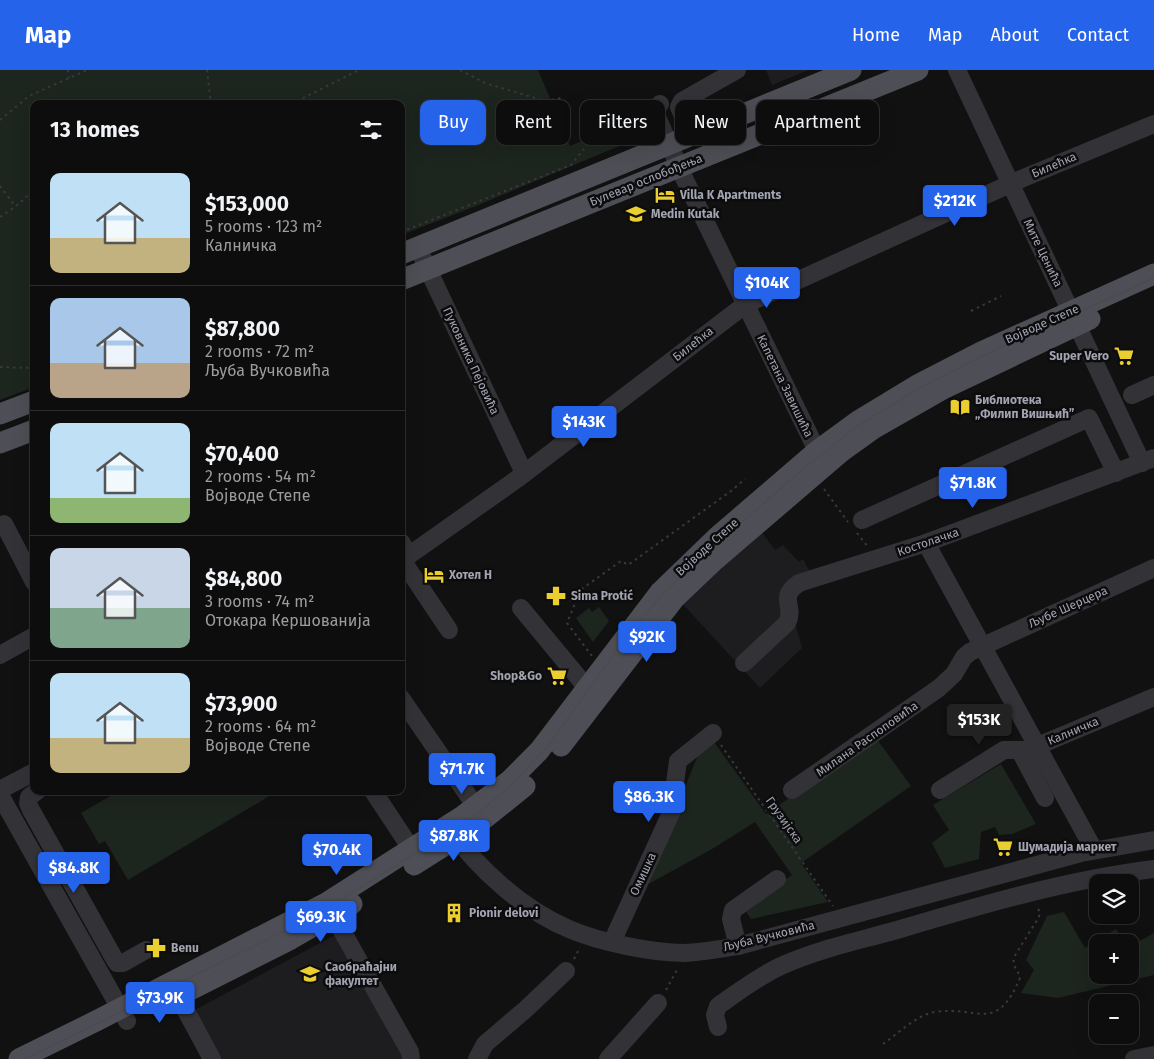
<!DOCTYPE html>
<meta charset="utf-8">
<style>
body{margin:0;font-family:"Fira Sans",sans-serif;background:#1b1b1c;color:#f1f3f6;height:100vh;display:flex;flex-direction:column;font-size:19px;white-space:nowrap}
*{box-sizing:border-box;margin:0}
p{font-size:16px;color:#9a9c9e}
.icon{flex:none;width:28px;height:28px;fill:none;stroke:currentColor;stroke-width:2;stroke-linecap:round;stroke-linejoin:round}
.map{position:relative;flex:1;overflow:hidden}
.panel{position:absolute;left:30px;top:30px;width:375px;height:695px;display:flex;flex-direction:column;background:#0d0d0e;border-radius:10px;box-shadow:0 5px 20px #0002,0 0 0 1px #2d2d2e}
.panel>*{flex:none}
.top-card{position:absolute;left:420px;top:30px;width:475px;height:45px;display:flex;gap:10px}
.tools{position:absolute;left:1089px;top:804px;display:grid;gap:10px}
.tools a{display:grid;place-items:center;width:50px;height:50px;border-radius:10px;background:#0d0d0e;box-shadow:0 5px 20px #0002,0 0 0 1px #2d2d2e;font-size:25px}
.price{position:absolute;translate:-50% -42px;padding:0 11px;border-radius:5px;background:#2563eb;color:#fff;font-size:16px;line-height:32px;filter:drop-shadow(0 1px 2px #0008)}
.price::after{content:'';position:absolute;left:50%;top:30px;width:15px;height:11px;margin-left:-8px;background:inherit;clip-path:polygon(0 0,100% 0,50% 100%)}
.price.selected{background:#222;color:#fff}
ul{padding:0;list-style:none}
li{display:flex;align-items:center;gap:15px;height:125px;padding:0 20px}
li+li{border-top:1px solid #2d2d2e}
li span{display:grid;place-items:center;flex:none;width:140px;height:100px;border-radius:10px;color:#555}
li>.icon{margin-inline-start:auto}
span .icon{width:60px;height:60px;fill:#fffc;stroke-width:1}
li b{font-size:21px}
h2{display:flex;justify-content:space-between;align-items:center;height:60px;padding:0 20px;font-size:21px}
.chip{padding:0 18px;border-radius:10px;background:#0d0d0e;box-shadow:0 5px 20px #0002,0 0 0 1px #2d2d2e;font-size:18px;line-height:45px}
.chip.selected{background:#2563eb;color:#fff}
header{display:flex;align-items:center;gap:30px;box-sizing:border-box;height:70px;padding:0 25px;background:#2563eb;color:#fff}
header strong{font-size:24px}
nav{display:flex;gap:28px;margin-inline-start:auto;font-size:18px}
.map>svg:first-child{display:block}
.built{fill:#1d1d1f}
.green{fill:#1d251f}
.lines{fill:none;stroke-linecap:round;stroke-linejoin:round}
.path{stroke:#38383e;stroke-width:2;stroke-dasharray:2.5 4;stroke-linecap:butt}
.minor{stroke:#323237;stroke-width:18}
.major{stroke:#4e4e56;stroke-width:21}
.tram{stroke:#494950;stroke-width:1}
.labels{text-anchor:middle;stroke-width:5;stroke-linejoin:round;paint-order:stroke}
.street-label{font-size:12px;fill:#a2a4b2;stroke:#0c0c0d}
.poi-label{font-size:12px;font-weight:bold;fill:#a2a4b2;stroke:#0c0c0d;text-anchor:start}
</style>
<header>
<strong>Map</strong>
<nav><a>Home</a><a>Map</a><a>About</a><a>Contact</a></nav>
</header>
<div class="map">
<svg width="1154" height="989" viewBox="0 0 1154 989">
<rect width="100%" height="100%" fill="#111112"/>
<!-- built -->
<g class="built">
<path d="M766,0H809L772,15Z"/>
<path d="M759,459L775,480L783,475L799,492L803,489L817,515L795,525L793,545L802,578L760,618L679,530Z"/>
<path d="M335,865L404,989H217L191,942Z"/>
</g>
<!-- green -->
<g class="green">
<path d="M0,0H538L570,76L644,44L653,62L476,136L401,165V34H34V317L0,330Z"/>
<path d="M599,537L609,551L593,572L576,548L589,538L592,542Z"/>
<path d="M876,668L911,716L801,793L828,832L751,849L744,839L792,805L755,752L712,779L645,816L698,685L714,672L766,744Z"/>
<path d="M1001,694L1036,754L1012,764L999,765L995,757L981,762L979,789L945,798L932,773L949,760L933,735Z"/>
<path d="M119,721H278L128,810L105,771L99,774L81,743Z"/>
<path d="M1064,842L1085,878L1116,859L1124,872H1098V905H1130V876L1154,863V905L1058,928L1021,923L1034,900L1026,890L1047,846Z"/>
</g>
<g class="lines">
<!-- path -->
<g class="path">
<path d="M68,0L69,8"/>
<path d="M207,0L211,34"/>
<path d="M460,0L485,13L545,31L561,28"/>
<path d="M291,34L359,0"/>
<path d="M0,50L29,26L87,0"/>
<path d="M0,116L15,136"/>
<path d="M0,147L15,137L34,120"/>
<path d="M401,162L571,95L584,79"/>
<path d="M971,241L1001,226"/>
<path d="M0,297L34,298"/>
<path d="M824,419L848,452"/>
<path d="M857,463L868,477"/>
<path d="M592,586L567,553L574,536L569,528L621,491L628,495L731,421L745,409"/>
<path d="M721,675L833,836"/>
<path d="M765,738L780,728"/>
<path d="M574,889L580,877"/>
<path d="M666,920L678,898"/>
<path d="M883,974C899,963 916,945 935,942C978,935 996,965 1020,908C1018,899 1012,897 1014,887L1039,847L1040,842L1037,837"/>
</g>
<!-- minor -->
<g class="minor">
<path d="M957,0L1142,393"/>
<path d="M660,34L656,39L657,47L685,110L823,393"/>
<path d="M691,65L679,37L682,31L737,0"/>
<path d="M418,178L524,403"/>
<path d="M1132,325L1154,315"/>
<path d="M862,450L1089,348L1116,403"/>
<path d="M4,454L34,512"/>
<path d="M401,472L409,485"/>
<path d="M926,473L1094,780"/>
<path d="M402,490L449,560"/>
<path d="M401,491L517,409L746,234L1021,109L1154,54"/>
<path d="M521,538L583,613L588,616"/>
<path d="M0,585L34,566"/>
<path d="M744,593L787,553C796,536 777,528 799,513L926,473L1154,388"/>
<path d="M401,628L483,747"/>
<path d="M1020,681L1045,728"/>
<path d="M0,720L34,702"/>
<path d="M792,720L939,618L954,604L964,587L970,582L1154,498"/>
<path d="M940,720L1004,680H1028L1154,627"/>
<path d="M37,721L29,727L28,733L31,740L115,890L117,893H123L146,880"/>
<path d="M373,721L412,780"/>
<path d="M0,725L127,951"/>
<path d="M449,759C480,800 522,839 569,859C599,872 652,883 685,883C702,882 721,879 738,876L1081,783L1154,770"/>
<path d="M327,834L410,982L411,989"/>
<path d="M612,872L671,743L678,691L713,663"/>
<path d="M738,876L731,849L733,840L777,809"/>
<path d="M178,926L212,989"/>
<path d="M718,957L715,945L718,936C738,922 759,906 781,896C818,879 858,871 897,860C981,835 1066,810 1154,799"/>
<path d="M477,989L485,974L526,939L566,901"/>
<path d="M608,989L658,933"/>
<path d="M1134,989L1154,985"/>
</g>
<!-- major -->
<g class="major">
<path d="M401,184L851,0"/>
<path d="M401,210L918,0"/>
<path d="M0,344L34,331"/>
<path d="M0,373L34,360"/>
<path d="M561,676L674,529L715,490L841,382L873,359L945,318L1090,249"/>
<path d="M414,795L474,757L525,716"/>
<path d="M176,927L291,869L352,834"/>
<path d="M19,989L98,950L326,833L464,745L509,711L539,681L660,522L717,467L817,381L858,351L919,314L981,282L1154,204"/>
</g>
<!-- tram -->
<path class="tram" d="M25,989L313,847L431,774L480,742L512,714L547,677L627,566L664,523L709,481L803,399L859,355L923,316L984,285L1154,208"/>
</g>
<!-- icons -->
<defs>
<symbol id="hotel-bare" viewBox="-9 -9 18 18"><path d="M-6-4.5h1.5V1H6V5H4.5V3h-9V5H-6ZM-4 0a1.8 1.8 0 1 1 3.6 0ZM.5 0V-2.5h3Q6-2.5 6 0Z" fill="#ebce2f" stroke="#0c0c0d" stroke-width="2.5" paint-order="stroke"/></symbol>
<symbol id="school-bare" viewBox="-9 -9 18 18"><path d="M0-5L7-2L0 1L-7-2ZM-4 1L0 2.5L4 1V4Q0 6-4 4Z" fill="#ebce2f" stroke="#0c0c0d" stroke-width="2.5" paint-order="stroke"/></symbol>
<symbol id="supermarket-bare" viewBox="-9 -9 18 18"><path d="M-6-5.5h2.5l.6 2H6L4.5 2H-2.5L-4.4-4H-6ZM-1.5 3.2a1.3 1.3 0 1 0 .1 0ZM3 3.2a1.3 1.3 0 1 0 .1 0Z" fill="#ebce2f" stroke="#0c0c0d" stroke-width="2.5" paint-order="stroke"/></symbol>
<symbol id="library-bare" viewBox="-9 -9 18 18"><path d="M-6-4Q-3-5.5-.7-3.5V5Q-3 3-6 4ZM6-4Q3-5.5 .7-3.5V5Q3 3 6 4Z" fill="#ebce2f" stroke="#0c0c0d" stroke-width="2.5" paint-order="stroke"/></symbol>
<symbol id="pharmacy-bare" viewBox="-9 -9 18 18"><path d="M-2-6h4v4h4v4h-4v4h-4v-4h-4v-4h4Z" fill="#ebce2f" stroke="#0c0c0d" stroke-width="2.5" paint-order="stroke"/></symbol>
<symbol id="building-bare" viewBox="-9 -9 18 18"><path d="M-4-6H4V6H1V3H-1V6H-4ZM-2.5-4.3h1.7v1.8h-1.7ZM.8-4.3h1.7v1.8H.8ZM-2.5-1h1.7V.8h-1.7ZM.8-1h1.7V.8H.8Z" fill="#ebce2f" stroke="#0c0c0d" stroke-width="2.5" paint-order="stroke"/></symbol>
<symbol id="university-bare" viewBox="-9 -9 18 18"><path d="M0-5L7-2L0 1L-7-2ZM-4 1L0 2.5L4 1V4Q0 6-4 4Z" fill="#ebce2f" stroke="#0c0c0d" stroke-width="2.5" paint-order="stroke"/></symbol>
</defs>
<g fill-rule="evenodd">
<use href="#hotel-bare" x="651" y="111" width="28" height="28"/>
<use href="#school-bare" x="622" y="130" width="28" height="28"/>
<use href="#supermarket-bare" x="1110" y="272" width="28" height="28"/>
<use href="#library-bare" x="946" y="323" width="28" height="28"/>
<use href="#hotel-bare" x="420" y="491" width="28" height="28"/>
<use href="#pharmacy-bare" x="542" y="512" width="28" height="28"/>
<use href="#supermarket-bare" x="543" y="592" width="28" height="28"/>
<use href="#supermarket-bare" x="989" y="763" width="28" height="28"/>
<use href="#building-bare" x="440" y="829" width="28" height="28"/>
<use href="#pharmacy-bare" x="142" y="864" width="28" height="28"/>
<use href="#university-bare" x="296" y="890" width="28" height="28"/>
</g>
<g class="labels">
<!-- street labels -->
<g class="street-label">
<text transform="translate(1054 95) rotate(-23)" y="4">Билећка</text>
<text transform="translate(646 110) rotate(-22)" y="4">Булевар ослобођења</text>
<text transform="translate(1043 183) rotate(64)" y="4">Мите Ценића</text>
<text transform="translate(1042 254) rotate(-24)" y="4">Војводе Степе</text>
<text transform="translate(693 274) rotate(-38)" y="4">Билећка</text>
<text transform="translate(471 291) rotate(65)" y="4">Пуковника Пејовића</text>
<text transform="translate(785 316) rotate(64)" y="4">Капетана Завишића</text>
<text transform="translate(928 472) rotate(-19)" y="4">Костолачка</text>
<text transform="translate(707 477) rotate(-42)" y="4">Војводе Степе</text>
<text transform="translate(1068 537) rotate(-24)" y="4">Љубе Шерцера</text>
<text transform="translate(1073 661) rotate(-23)" y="4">Калничка</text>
<text transform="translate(867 669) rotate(-35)" y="4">Милана Распоповића</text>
<text transform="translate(784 750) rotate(55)" y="4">Грузијска</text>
<text transform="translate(643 804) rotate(-65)" y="4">Омишка</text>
<text transform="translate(769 866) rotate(-14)" y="4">Љуба Вучковића</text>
</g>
<!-- poi labels -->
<g class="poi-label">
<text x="680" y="129">Villa K Apartments</text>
<text x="651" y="148">Medin Kutak</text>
<text x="1109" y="290" text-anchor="end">Super Vero</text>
<text x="975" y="334">Библиотека<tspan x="975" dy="14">„Филип Вишњић”</tspan></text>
<text x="449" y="509">Хотел Н</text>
<text x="571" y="530">Sima Protić</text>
<text x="542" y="610" text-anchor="end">Shop&amp;Go</text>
<text x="1018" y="781">Шумадија маркет</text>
<text x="469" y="847">Pionir delovi</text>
<text x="171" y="882">Benu</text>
<text x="325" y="901">Саобраћајни<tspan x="325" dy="14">факултет</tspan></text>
</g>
</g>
</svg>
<div class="tools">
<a><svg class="icon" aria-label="layers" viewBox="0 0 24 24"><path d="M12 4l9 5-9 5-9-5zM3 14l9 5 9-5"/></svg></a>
<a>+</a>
<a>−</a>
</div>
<b class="price" style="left:955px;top:157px">$212K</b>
<b class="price" style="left:767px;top:239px">$104K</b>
<b class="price" style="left:584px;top:378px">$143K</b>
<b class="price" style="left:973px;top:439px">$71.8K</b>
<b class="price" style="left:647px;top:593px">$92K</b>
<b class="price selected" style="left:979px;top:676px">$153K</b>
<b class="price" style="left:462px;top:725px">$71.7K</b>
<b class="price" style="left:649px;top:753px">$86.3K</b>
<b class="price" style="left:454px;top:792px">$87.8K</b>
<b class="price" style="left:337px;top:806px">$70.4K</b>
<b class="price" style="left:74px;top:824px">$84.8K</b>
<b class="price" style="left:321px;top:873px">$69.3K</b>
<b class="price" style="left:160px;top:954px">$73.9K</b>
<div class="top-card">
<a class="chip selected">Buy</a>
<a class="chip">Rent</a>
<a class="chip">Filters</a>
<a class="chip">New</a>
<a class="chip">Apartment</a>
</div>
<section class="panel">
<h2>13 homes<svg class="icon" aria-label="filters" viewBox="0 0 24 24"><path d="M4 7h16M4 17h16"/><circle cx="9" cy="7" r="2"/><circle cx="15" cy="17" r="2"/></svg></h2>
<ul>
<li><span style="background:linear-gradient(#bfe0f5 65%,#c2b280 0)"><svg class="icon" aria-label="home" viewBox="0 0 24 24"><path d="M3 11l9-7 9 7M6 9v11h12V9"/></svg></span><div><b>$153,000</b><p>5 rooms · 123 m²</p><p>Калничка</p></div></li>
<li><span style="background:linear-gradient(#a9c7e8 65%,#b9a48a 0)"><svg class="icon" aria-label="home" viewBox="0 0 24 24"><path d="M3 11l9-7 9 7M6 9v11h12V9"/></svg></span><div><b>$87,800</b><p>2 rooms · 72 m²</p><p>Љуба Вучковића</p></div></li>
<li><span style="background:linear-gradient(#bfe0f5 75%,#8fb573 0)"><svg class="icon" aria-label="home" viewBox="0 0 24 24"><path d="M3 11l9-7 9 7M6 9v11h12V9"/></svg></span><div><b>$70,400</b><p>2 rooms · 54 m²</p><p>Војводе Степе</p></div></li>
<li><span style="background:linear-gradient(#c9d6e8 60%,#7fa58c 0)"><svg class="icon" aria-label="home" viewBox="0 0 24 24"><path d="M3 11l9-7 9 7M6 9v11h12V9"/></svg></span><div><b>$84,800</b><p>3 rooms · 74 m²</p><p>Отокара Кершованија</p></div></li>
<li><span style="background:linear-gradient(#bfe0f5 65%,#c2b280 0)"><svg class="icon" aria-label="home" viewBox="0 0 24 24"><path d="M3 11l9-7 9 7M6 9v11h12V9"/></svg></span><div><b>$73,900</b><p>2 rooms · 64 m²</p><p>Војводе Степе</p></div></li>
</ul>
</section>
</div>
